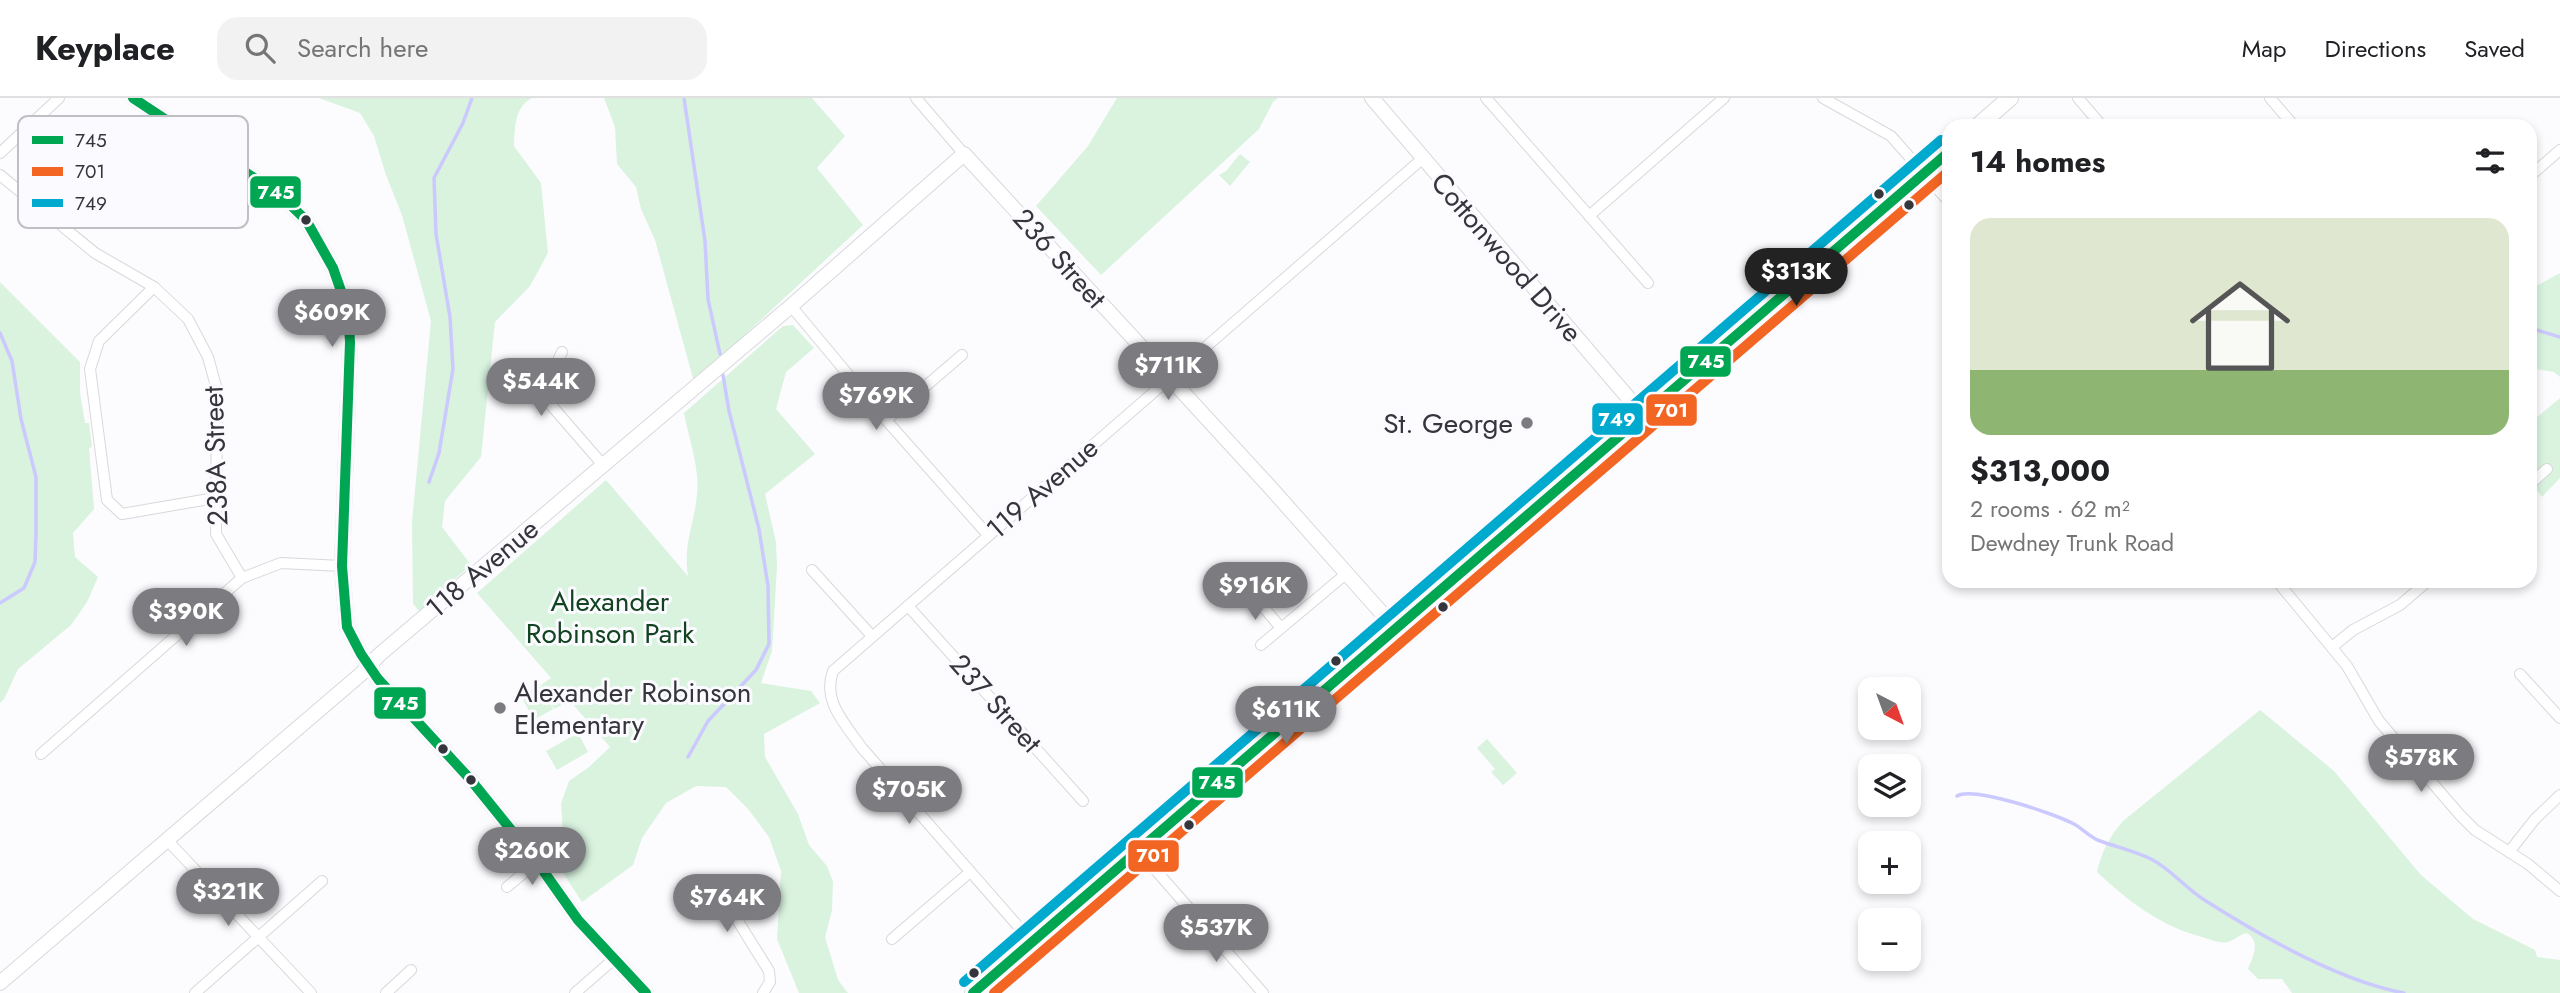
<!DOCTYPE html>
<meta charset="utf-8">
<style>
body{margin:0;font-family:Jost,sans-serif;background:#f2f2f2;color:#202124;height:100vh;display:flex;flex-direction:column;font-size:26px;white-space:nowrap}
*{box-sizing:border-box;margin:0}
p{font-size:23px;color:#757577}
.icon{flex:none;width:38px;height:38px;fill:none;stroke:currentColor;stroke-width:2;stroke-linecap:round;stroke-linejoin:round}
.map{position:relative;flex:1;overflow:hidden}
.details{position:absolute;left:1942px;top:21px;width:595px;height:469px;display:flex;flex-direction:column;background:#fff;border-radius:21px;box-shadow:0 4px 10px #0003}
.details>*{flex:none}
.needle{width:46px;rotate:139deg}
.tools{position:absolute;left:1858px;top:579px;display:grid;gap:14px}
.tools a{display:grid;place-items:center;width:63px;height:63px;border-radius:14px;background:#fff;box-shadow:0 4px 10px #0003;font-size:35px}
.price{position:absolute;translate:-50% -60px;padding:0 16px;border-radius:24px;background:#7b7b80;color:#fff;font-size:23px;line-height:46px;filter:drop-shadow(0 2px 4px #0008)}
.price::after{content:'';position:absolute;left:50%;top:42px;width:21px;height:16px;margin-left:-10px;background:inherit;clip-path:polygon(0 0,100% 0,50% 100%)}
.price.current{background:#222;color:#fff}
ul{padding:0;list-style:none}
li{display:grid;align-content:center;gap:14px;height:371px;padding:0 28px}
li span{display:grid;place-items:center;height:217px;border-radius:21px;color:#555}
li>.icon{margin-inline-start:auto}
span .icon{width:126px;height:126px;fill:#fffc;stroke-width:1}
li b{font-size:30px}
h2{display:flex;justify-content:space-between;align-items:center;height:84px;padding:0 28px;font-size:30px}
header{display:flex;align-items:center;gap:42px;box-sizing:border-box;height:98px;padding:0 35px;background:#fff;border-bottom:2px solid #e0e0e0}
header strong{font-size:33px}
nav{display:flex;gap:38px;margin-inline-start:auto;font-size:24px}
.search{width:490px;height:63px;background:#f2f2f2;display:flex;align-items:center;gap:18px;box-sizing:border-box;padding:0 24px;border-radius:21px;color:#757577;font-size:26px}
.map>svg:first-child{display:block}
.green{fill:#d9f3df}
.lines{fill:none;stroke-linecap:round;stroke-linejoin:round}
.stream{stroke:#cbc9fd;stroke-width:3.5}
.minor-casing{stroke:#d8d8dd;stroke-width:12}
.tertiary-casing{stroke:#d8d8dd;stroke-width:16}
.secondary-casing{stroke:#d8d8dd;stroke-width:18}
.minor{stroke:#fff;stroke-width:10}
.tertiary{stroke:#fff;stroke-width:14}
.secondary{stroke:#fff;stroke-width:16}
.bus-1-casing{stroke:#fbfbff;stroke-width:16}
.bus-2-casing{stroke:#fbfbff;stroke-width:16}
.bus-3-casing{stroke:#fbfbff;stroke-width:16}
.bus-1{stroke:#00a651;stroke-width:10}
.bus-2{stroke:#f26522;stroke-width:10}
.bus-3{stroke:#00a9ce;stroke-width:10}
.bus-dot{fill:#35353c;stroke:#fbfbff;stroke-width:2.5}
.poi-dot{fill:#7b7b80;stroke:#fbfbff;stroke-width:2.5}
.labels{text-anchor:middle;stroke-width:6;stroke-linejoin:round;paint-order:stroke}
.street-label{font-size:28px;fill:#35353c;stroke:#fbfbff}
.poi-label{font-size:28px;fill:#35353c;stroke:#fbfbff;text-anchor:end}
.park-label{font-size:28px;fill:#134421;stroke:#fbfbff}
.key{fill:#fbfbff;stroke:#c0c0c4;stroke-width:2}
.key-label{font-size:19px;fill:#35353c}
.line-badge{stroke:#fbfbff;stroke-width:2.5}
.badge-label{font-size:19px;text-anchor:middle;font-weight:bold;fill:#fff}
</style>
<header>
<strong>Keyplace</strong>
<div class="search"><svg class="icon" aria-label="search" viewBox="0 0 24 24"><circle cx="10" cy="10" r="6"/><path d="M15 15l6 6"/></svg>Search here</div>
<nav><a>Map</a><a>Directions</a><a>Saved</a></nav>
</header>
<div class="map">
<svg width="2560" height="895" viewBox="0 0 2560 895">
<rect width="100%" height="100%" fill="#fcfcfe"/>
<!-- green -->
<g class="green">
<path d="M319,0H532C514,9 515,31 514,48L541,85L548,155L530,188L495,224L481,359L445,403L442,429L471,467L419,513L413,506L412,424L431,223L402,117L386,77L374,38L360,15Z"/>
<path d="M604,0H812L845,38L817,70L863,127L694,284L655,142L641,111L636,89L617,66L615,29Z"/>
<path d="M1117,0H1278L1273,4L1259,31L1101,177L1036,108L1088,48Z"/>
<path d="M1240,56L1250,64L1230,88L1219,77L1226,73Z"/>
<path d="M2558,176H2560V279L2554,274L2530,270L2531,191Z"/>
<path d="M0,184L80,264V295L85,325H89L92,349L89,350L94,411L73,435L75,459L98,479L87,504L71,527L18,571L4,601L0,605Z"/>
<path d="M793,227L814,250L786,274L776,311L815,356L765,396L776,444L777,469L772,553L761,585L811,593L820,605L764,636L765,659L798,716L809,747L827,768L833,784L832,813L825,839L838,882L848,895H799L777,841L781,773L769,739L748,711L726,689L696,688L666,705L642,740L633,767L582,804L554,761L563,735L561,705L569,683L589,669L610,649L570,603L554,611L541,587L551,580L477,495L606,382L688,478C683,445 694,428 697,397C700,370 689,342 684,315L783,228Z"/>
<path d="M2560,300V380L2542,399L2531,385L2530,325Z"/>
<path d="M540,587L553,611L534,622L521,598Z"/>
<path d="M2260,612L2334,673L2421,777L2473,821L2535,852L2537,859L2560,862V895H2292L2282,881H2258L2248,871C2253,858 2261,845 2247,835C2240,836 2235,842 2228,844C2220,846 2209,841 2202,839C2160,828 2128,803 2097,774C2102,753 2109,739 2123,723Z"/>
<path d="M578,635L588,654L557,672L546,653Z"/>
<path d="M1487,641L1517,675L1503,687L1491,674L1495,671L1477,650Z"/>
</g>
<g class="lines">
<!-- stream -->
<g class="stream">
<path d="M684,0L705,143L708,201L720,256"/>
<path d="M2530,230L2560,239"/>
<path d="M0,235L12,263L21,321L36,379V436L35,464L24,490L0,505"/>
<path d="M429,384L439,355L453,271L450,219L436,136L434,80L463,25L472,0"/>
<path d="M688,659L708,623L756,572L769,546L768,488L759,431L729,313L723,277"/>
<path d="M1957,698C1974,688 2055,716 2074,726C2083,731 2091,740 2100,743C2117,749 2135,753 2151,761C2171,771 2186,791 2206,803C2261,838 2340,883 2404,895"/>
</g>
<defs>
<g id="minor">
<path d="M916,0L964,56"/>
<path d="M1486,0L1648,185"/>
<path d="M1823,0L1891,38L1950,105"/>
<path d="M2078,0L2102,28"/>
<path d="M2270,0L2294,28"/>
<path d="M0,55L59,0"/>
<path d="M0,77L95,155L154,189L188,221L208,259L217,292L216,436L242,480"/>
<path d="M2530,78L2560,52"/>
<path d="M1589,118L1724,0"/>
<path d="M154,189L99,243L90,271L107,402L122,416L215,400"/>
<path d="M791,208L886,322L988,437"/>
<path d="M562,254L554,271L551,307L603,367"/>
<path d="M886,322L962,257"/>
<path d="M2530,386L2547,371"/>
<path d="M812,472L872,538"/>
<path d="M2277,483L2347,568L2379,623L2460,717L2475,732L2528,766L2560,793"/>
<path d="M1253,497L1281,530"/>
<path d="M908,508L1083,703"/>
<path d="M1261,547L1347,475"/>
<path d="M2332,549L2353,532L2400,507L2428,483"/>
<path d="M2520,576L2560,620"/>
<path d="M41,656L242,480L281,465L342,468"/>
<path d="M168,743L311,895"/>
<path d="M1138,752L1263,895"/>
<path d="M2509,754L2535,721L2560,697"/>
<path d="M718,782L723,799L769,873L770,884L763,895"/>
<path d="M507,789L537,764"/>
<path d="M892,841L970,774"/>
<path d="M1032,844L862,650C845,626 822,603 833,573L1422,61"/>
<path d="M195,895L322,783"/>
<path d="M386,895L411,872"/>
<path d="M575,895L614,861"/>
</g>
<g id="tertiary">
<path d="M133,0L280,97L306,122L333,170L348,213L350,244L342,468L347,529L361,556L378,581L470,681L537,764L578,822L646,895"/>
<path d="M1372,0L1643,317"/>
<path d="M0,885L361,576L379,557L791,208L964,56L1269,388L1395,530"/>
</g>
<g id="secondary">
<path d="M1978,28L2010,0"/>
<path d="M973,895L1950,53"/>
</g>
</defs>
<!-- minor casing -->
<use href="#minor" class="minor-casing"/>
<!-- tertiary casing -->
<use href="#tertiary" class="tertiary-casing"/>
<!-- secondary casing -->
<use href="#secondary" class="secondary-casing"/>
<!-- minor -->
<use href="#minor" class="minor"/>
<!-- tertiary -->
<use href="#tertiary" class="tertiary"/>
<!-- secondary -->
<use href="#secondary" class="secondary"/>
<defs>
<g id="bus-1">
<path d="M133,0L280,97L306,122L333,170L348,213L350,244L342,468L347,529L361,556L378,581L470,681L537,764L578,822L646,895"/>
<path d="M973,895L1950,53"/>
</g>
<path id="bus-2" d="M994,895L1950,72"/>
<path id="bus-3" d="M964,884L1941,42"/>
</defs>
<!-- bus-1 casing -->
<use href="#bus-1" class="bus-1-casing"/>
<!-- bus-2 casing -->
<use href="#bus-2" class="bus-2-casing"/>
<!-- bus-3 casing -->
<use href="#bus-3" class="bus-3-casing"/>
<!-- bus-1 -->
<use href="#bus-1" class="bus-1"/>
<!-- bus-2 -->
<use href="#bus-2" class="bus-2"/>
<!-- bus-3 -->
<use href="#bus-3" class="bus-3"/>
</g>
<!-- markers -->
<g class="bus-dot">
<circle cx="1879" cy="96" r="6"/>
<circle cx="1909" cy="107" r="6"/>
<circle cx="306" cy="122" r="6"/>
<circle cx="1443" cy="509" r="6"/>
<circle cx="1336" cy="563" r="6"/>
<circle cx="443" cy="651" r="6"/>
<circle cx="471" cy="682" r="6"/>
<circle cx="1189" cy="727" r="6"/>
<circle cx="974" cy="875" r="6"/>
</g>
<g class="poi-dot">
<circle cx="1527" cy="325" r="7"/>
<circle cx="500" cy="610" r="7"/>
</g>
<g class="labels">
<!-- street labels -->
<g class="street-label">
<text transform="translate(1507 159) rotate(49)" y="10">Cottonwood Drive</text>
<text transform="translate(1060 160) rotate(48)" y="10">236 Street</text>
<text transform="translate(215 358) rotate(-92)" y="10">238A Street</text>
<text transform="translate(1042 390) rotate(-41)" y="10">119 Avenue</text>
<text transform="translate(482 470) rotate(-40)" y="10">118 Avenue</text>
<text transform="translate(996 605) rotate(48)" y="10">237 Street</text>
</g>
<!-- poi labels -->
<g class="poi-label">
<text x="1513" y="335">St. George</text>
<text x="514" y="604" text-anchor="start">Alexander Robinson<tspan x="514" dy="32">Elementary</tspan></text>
</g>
<!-- park labels -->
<g class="park-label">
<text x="610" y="513">Alexander<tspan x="610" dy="32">Robinson Park</tspan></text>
</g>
</g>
<!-- legend -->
<rect x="18" y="18" width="230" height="112" rx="10" class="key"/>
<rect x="32" y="38" width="31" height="8" fill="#00a651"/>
<rect x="32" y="69" width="31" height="9" fill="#f26522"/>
<rect x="32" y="101" width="31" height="8" fill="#00a9ce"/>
<g class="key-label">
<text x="75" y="49">745</text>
<text x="75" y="80">701</text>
<text x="75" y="112">749</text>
</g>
<g class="line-badge">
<rect x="249" y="77" width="53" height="34" rx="7" fill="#00a651"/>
<rect x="1679" y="247" width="53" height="33" rx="7" fill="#00a651"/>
<rect x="1645" y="295" width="53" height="34" rx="7" fill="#f26522"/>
<rect x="1591" y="304" width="53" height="34" rx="7" fill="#00a9ce"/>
<rect x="373" y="588" width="54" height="34" rx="7" fill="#00a651"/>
<rect x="1191" y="668" width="53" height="33" rx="7" fill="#00a651"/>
<rect x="1127" y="741" width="53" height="34" rx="7" fill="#f26522"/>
</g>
<g class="badge-label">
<text x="276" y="101">745</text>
<text x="1706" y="270">745</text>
<text x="1671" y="319">701</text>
<text x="1617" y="328">749</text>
<text x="400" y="612">745</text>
<text x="1217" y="691">745</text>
<text x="1153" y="764">701</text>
</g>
</svg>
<div class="tools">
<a><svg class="needle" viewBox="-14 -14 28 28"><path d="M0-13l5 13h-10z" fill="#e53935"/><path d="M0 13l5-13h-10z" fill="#757577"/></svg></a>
<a><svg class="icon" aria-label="layers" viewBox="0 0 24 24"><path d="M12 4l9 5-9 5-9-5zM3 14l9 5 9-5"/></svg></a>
<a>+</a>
<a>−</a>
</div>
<b class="price current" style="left:1796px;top:210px">$313K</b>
<b class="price" style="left:332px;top:251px">$609K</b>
<b class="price" style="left:1168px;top:304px">$711K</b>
<b class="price" style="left:541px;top:320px">$544K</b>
<b class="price" style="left:876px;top:334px">$769K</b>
<b class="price" style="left:1255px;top:524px">$916K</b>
<b class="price" style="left:186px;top:550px">$390K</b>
<b class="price" style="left:1286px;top:648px">$611K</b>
<b class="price" style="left:2421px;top:696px">$578K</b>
<b class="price" style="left:909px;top:728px">$705K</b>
<b class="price" style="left:532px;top:789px">$260K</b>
<b class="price" style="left:228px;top:830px">$321K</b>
<b class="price" style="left:727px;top:836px">$764K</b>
<b class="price" style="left:1216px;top:866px">$537K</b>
<section class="details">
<h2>14 homes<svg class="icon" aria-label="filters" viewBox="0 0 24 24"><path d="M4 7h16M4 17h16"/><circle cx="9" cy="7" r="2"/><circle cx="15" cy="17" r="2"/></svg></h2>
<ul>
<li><span style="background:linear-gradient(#dfe7d0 70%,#8fb573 0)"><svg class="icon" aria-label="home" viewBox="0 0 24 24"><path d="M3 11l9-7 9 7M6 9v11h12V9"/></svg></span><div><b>$313,000</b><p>2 rooms · 62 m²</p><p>Dewdney Trunk Road</p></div></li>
</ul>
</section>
</div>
